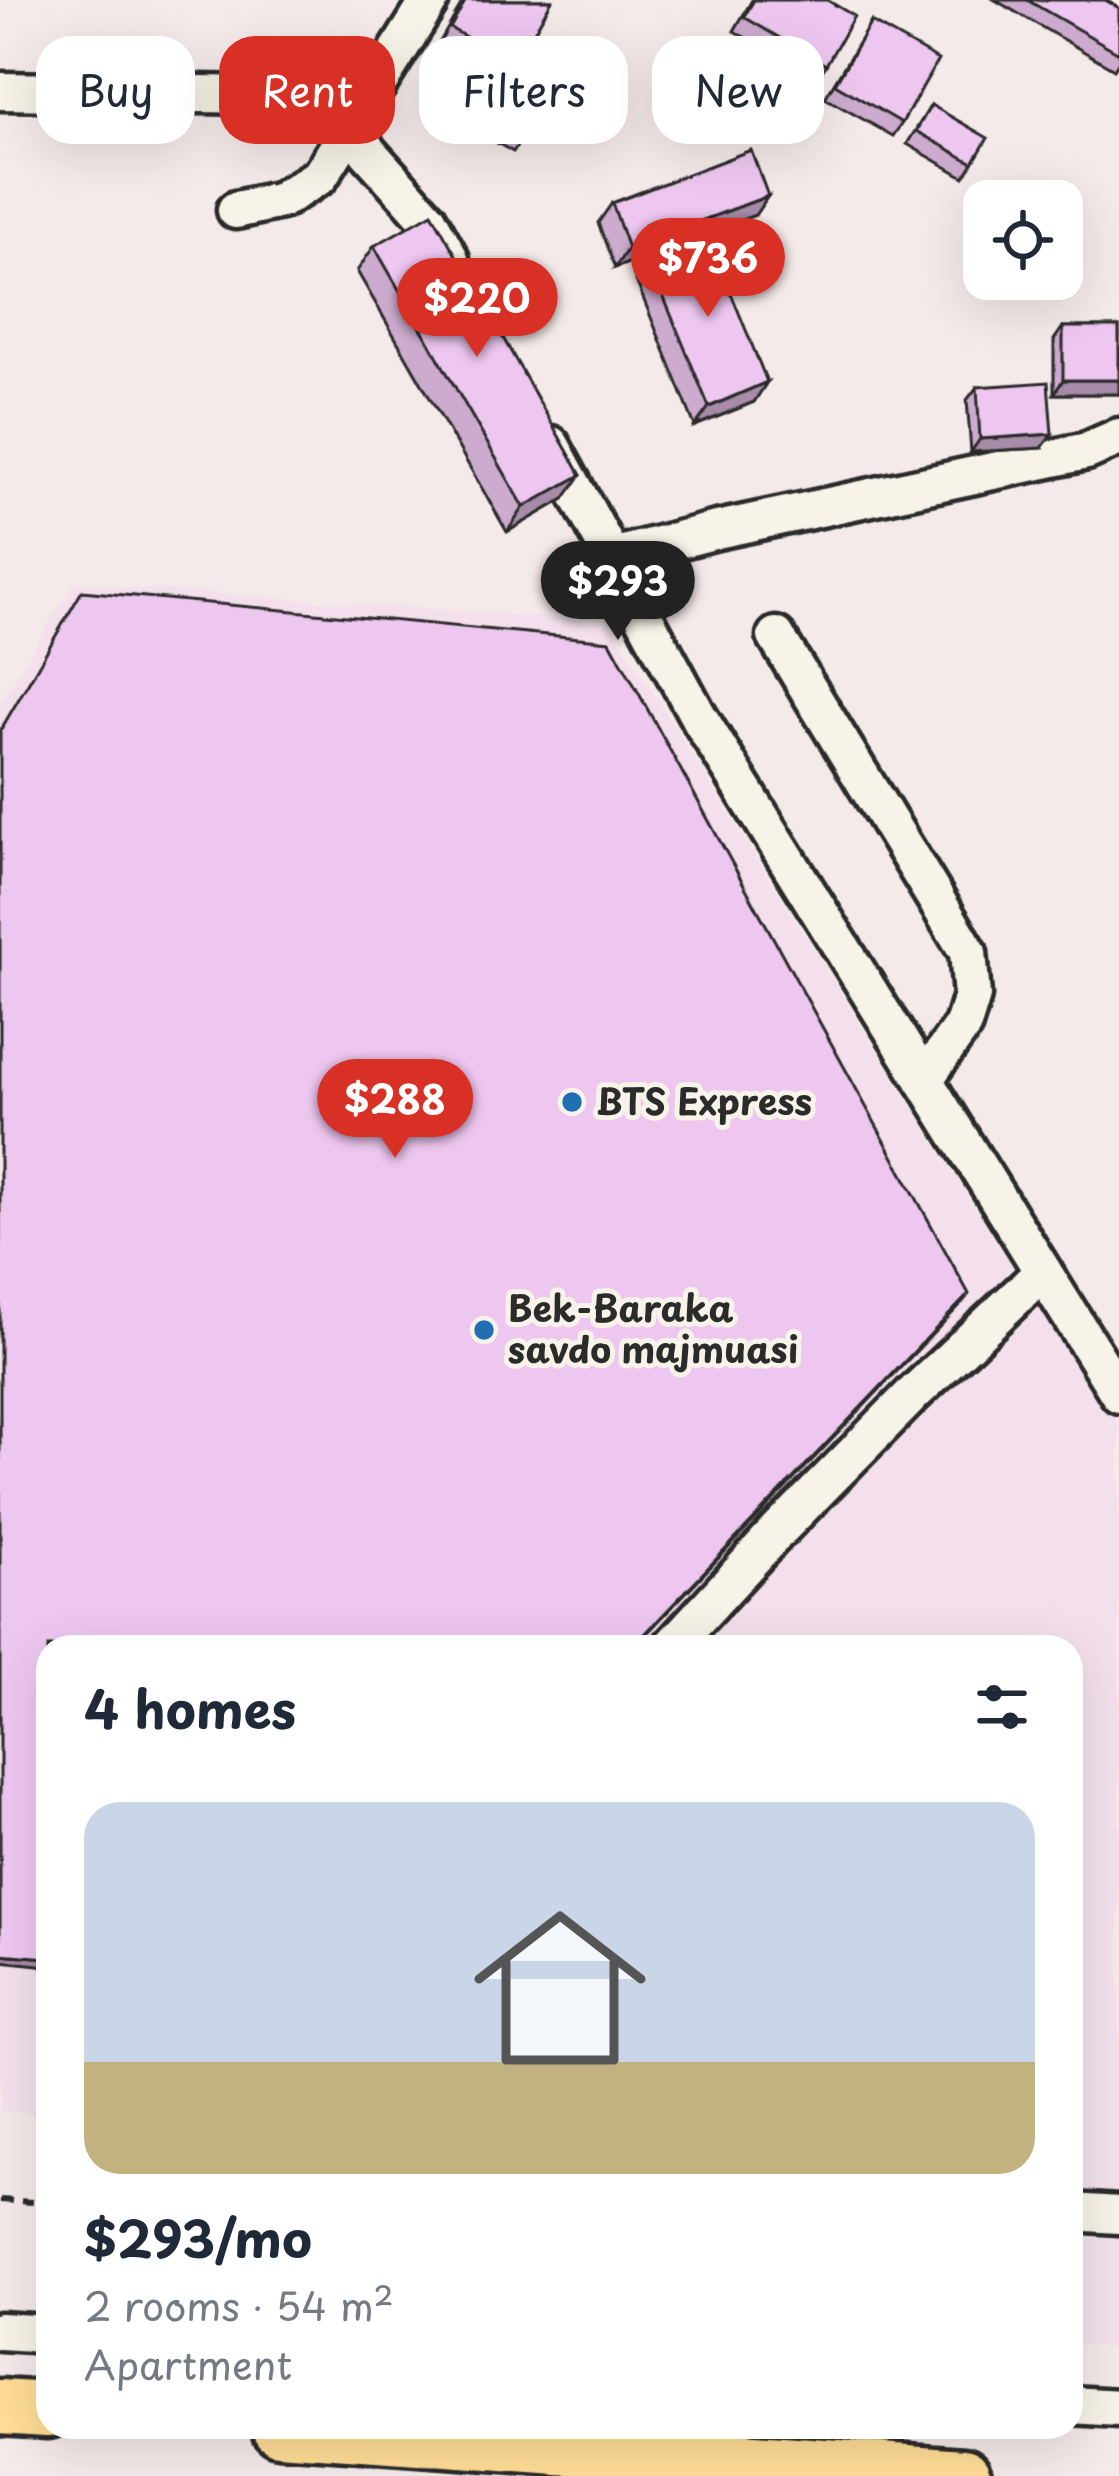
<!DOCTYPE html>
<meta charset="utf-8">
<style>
body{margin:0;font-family:"Playpen Sans",sans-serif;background:#f6f6f7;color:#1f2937;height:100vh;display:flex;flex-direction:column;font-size:45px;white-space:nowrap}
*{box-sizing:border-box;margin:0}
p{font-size:39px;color:#747a83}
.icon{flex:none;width:66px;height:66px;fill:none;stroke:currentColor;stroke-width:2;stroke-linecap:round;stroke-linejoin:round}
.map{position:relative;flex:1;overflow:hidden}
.details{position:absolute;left:36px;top:1635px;width:1047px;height:804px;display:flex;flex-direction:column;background:#fff;border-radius:36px;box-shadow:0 12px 48px #0002}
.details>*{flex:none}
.guide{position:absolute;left:36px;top:36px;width:1047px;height:108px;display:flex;gap:24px}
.fabs{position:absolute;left:963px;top:180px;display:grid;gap:24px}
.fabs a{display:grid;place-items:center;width:120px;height:120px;border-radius:24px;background:#fff;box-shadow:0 12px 48px #0002;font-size:60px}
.price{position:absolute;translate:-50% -102px;padding:0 27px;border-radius:42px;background:#d93025;color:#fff;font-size:39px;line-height:78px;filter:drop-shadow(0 3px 6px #0008)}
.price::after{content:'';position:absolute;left:50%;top:72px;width:36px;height:27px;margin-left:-18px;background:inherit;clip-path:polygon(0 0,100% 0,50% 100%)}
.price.current{background:#222;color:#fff}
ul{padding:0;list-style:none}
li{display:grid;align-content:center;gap:24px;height:636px;padding:0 48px}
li+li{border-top:3px solid #e0e1e3}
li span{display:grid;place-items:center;height:372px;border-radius:36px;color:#555}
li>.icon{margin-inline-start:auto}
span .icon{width:216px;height:216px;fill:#fffc;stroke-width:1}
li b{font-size:51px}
h2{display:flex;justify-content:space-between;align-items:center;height:144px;padding:0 48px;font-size:51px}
.tag{padding:0 42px;border-radius:36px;background:#fff;box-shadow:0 12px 48px #0002;font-size:42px;line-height:108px}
.tag.current{background:#d93025;color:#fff}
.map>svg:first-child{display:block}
.built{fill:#f3e0ec}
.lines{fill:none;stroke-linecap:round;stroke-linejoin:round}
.minor-casing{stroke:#2b2b2b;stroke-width:45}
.highway-casing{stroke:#2b2b2b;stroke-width:63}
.path{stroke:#2b2b2b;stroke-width:6;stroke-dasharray:12 9;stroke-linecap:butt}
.minor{stroke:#f7f3e8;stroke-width:36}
.highway{stroke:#ffdd96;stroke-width:54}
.wall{fill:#cdabce;stroke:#2b2b2b;stroke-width:3}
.shaded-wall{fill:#a78ba8;stroke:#2b2b2b;stroke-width:3}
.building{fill:#eec7f0;stroke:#2b2b2b;stroke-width:3}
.poi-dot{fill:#1f6fb2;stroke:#f7f3e8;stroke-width:4.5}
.labels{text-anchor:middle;stroke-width:10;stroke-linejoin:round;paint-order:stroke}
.poi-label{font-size:36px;font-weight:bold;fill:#2b2b2b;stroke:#f7f3e8;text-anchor:start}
</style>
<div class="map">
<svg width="1119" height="2476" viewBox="0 0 1119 2476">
<rect width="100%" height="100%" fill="#f5eaea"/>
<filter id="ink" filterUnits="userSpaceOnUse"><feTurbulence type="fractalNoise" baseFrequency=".00833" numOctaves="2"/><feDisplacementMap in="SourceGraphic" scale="24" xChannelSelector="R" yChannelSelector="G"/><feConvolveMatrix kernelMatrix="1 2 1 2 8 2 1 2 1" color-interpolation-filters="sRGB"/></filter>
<g filter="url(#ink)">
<!-- built -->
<path class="built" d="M74,583L609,622L1021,1281L1119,1425V2348L1071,2344V1647H48V2114L0,2111V702Z"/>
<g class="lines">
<defs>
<g id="minor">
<path d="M1113,0L1119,4"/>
<path d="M0,91L263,95L352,126L368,152L428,219L450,259"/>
<path d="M236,210L281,200L320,176L430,0"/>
<path d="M551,445L698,716L1119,1394"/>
<path d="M612,557L717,530L1087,451L1119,437"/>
<path d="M776,636L968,952L972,996L963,1025L924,1080"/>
<path d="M671,1647L777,1532L912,1395L1043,1272"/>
<path d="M1071,2212L1119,2215"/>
<path d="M0,2331L48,2334"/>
<path d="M1071,2405L1119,2408"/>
</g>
<g id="highway">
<path d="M0,2407L48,2410"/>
<path d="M279,2427L963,2476"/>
</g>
</defs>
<!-- minor casing -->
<use href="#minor" class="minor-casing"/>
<!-- highway casing -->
<use href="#highway" class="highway-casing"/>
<!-- path -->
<path class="path" d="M0,2200L48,2203"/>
<!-- minor -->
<use href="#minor" class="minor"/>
<!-- highway -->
<use href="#highway" class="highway"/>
</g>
<!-- wall -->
<g class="wall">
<path d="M464,0H552L507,77L522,139L513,152L467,126L494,80L437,47Z"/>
<path d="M752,0H827L826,65L817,79L734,31Z"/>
<path d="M995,0H1105L1119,8V61L1114,69Z"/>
<path d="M871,22L902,123L893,136L825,98Z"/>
<path d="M931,105L973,163L964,177L907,144Z"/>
<path d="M768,196L755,215L615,268L598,223L612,203Z"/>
<path d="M374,246L564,499L507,532L357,271Z"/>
<path d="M648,259L767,382L754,402L695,426L635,278Z"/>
<path d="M1063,327H1119V394H1054V340Z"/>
<path d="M977,387L1042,448L971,452L967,400Z"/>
</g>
<!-- shaded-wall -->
<g class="shaded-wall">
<path d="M768,196L755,215L615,268L628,248Z"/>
<path d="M1063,380H1119V394H1054Z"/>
<path d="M767,382L754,402L695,426L709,407Z"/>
<path d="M1052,434L1042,448L971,452L980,439Z"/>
<path d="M581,475L564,499L507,532L524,507Z"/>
<path d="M969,1294L964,1301L634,1647L643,1636Z"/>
<path d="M0,1954L48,1958V1966L0,1961Z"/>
</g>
<!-- building -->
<g class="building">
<path d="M466,0H552L515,65L450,28Z"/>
<path d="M754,0H827L854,16L826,65L744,17Z"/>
<path d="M1027,0H1105L1119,8V53Z"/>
<path d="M871,22L938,60L902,123L835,84Z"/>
<path d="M499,73L545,99L522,139L476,112Z"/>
<path d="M931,105L988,138L973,163L916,131Z"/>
<path d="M751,150L768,196L628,248L612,203Z"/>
<path d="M432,213L581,475L524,507L374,246Z"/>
<path d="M707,234L767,382L709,407L648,259Z"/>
<rect x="1063" y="327" width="56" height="53"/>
<path d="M1048,382L1052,434L980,439L977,387Z"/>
<path d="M82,591L610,641L969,1294L643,1636L634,1647H48V1958L0,1954V731Z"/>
</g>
</g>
<!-- markers -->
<g class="poi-dot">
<circle cx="572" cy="1102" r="12"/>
<circle cx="484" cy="1330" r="12"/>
</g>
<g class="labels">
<!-- poi labels -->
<g class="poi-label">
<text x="596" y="1115">BTS Express</text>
<text x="508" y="1322">Bek-Baraka<tspan x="508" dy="41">savdo majmuasi</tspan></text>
</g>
</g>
</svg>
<div class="fabs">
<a><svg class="icon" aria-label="locate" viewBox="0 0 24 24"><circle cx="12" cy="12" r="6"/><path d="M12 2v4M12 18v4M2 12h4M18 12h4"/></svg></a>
</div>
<b class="price" style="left:708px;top:320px">$736</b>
<b class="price" style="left:477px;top:360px">$220</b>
<b class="price current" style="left:618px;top:643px">$293</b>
<b class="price" style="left:395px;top:1161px">$288</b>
<div class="guide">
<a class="tag">Buy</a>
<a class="tag current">Rent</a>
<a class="tag">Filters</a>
<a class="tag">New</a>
</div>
<section class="details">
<h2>4 homes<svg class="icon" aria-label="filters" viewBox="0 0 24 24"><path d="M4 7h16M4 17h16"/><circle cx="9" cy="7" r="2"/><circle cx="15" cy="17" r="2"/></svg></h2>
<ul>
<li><span style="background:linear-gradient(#c9d6e8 70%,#c2b280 0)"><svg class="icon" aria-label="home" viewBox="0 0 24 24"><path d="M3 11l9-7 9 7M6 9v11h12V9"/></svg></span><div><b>$293/mo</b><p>2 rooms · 54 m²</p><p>Apartment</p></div></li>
</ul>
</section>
</div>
